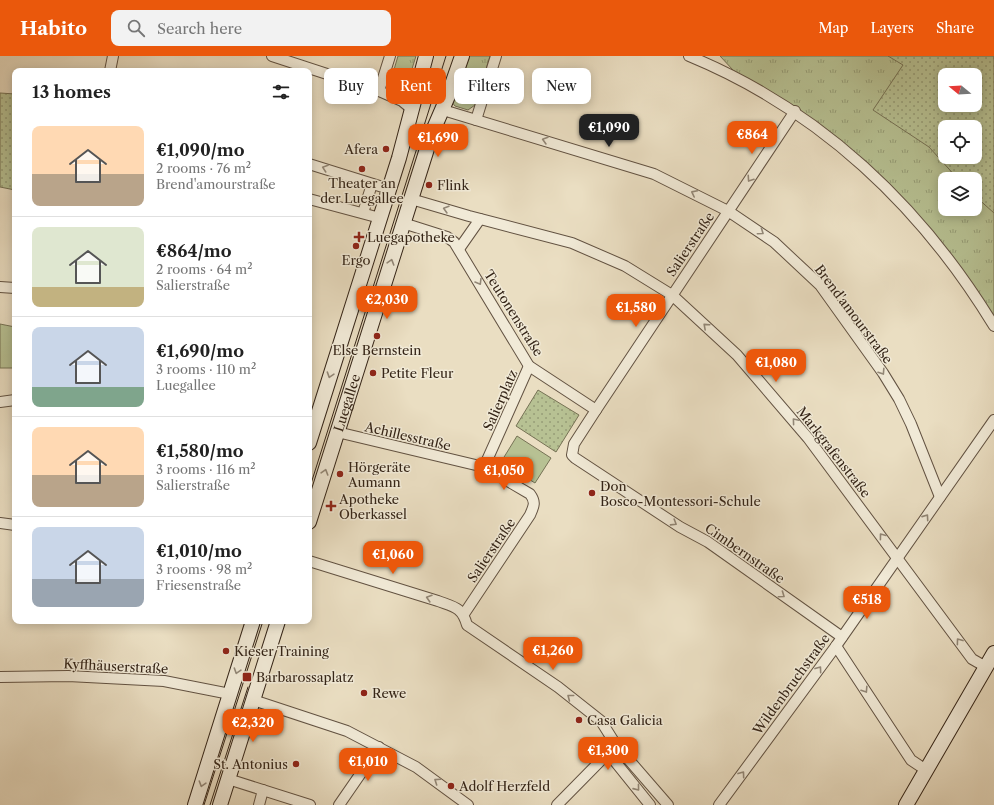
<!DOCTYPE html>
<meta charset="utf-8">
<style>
body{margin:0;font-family:"Libre Caslon Text",serif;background:#f2f2f2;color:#222;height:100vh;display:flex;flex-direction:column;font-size:15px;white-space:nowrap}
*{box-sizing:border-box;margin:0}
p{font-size:13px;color:#767676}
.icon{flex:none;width:22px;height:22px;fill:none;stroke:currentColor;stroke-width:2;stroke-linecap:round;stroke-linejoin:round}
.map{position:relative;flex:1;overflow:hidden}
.sheet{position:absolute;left:12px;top:12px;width:300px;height:556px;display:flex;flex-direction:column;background:#fff;border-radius:8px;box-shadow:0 2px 10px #0003}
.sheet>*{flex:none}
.hud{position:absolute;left:324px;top:12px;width:380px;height:36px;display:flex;gap:8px}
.needle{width:26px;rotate:288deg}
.fabs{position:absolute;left:938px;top:12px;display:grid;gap:8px}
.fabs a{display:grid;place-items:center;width:44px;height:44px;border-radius:8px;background:#fff;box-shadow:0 2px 10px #0003;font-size:20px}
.price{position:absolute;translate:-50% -34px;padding:0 9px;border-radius:8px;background:#ea580c;color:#fff;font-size:13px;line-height:26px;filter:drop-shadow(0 1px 2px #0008)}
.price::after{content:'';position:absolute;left:50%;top:24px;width:12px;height:9px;margin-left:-6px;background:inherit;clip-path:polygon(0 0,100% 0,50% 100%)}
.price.active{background:#222;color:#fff}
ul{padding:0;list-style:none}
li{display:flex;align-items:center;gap:12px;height:100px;padding:0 20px}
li+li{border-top:1px solid #e0e0e0}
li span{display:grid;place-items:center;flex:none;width:112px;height:80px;border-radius:8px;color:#555}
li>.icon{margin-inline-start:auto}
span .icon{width:48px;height:48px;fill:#fffc;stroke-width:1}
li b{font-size:17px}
h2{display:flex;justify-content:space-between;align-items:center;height:48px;padding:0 20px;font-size:17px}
.tag{padding:0 14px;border-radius:8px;background:#fff;box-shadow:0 2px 10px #0003;font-size:14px;line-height:36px}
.tag.active{background:#ea580c;color:#fff}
header{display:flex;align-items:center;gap:24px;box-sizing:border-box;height:56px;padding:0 20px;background:#ea580c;color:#fff}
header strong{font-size:19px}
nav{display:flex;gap:22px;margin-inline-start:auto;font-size:14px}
.search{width:280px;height:36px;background:#f2f2f2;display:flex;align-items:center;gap:10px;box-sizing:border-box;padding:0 14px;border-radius:8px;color:#767676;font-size:15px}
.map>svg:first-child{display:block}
.grass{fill:url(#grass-tufts);stroke:#767255;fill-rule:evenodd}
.park{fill:url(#park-dots);stroke:#767255;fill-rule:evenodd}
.garden{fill:#b7c193;stroke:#767255}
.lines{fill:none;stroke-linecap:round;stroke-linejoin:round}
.street-casing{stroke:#625242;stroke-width:12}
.secondary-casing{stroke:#342417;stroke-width:16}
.street{stroke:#f1ead7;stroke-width:10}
.secondary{stroke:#f1ead7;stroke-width:14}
.tram{stroke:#342417;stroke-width:1}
.oneway{stroke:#928777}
.poi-dot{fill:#8f2418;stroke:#f1ead7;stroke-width:1.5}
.labels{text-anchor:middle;stroke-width:3;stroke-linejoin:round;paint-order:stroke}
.poi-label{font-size:13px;fill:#342417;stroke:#f1ead7;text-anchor:start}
.street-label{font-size:13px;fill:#342417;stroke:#f1ead7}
</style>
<header>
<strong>Habito</strong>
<div class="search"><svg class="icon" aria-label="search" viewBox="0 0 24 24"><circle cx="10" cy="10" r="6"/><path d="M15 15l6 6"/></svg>Search here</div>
<nav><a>Map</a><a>Layers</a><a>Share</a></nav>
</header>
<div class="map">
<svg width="994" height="749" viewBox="0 0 994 749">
<defs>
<pattern id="grass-tufts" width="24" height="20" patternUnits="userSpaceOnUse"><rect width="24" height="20" fill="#b7c193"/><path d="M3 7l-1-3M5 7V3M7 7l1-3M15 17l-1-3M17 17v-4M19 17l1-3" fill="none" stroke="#969d77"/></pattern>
<pattern id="park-dots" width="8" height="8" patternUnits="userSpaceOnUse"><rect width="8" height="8" fill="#b7c193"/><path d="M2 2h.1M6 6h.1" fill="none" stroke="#969d77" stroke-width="1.8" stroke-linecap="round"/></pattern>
</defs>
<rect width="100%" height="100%" fill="#eadec2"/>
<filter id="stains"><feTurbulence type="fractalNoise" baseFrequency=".005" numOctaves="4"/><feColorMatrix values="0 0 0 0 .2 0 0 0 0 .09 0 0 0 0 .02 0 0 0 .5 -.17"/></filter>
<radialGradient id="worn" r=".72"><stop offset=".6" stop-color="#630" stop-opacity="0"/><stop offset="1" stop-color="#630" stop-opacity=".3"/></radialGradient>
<!-- grass -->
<g class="grass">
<path d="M398,0H416L406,32L404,34L393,17Z"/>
<path d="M468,0H490L475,49L468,54L455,50L451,45Z"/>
<path d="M720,0H994V264L865,111L745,27ZM945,19H975V49H945ZM945,71H975V101H945ZM945,123H975V153H945Z"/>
</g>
<!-- park -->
<g class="park">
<path d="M888,0H994V157L975,140V123H958L929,91L873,54L903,9ZM945,19H975V49H945ZM945,71H975V101H945Z"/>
<path d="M0,37L15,38V134L0,131Z"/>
<path d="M538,334L579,359L556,396L516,370Z"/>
</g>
<!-- garden -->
<g class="garden">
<path d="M0,268L15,271V326L14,312H0Z"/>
<path d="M517,380L551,402L535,427L501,406Z"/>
</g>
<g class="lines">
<defs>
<g id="street">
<path d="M272,0L379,35L402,45L413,54"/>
<path d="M689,0C820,54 921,150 994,270"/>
<path d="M110,15L113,0"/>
<path d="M379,35L390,0"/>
<path d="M443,54L654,118L728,155L774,186L820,229L883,317L899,343L911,368L940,441"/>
<path d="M795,55L596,354L574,388L572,399L575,402L680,471L708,486L842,581"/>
<path d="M476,64L496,0"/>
<path d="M309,108L389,133"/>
<path d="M309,143L380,162"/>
<path d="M411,143L469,160L572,187L625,210L672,239L737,299L808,382L972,603L986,611"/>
<path d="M363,157L372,128"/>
<path d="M403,167L447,181L454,186L529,310L596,354"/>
<path d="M459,193L480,163"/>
<path d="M0,231L15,232"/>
<path d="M0,346L15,344"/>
<path d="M337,376L484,411L530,438C536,446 534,450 530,459L464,558"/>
<path d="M484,411L529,310"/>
<path d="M0,467L15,469"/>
<path d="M309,505L438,545C454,551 462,551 467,569L558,631L601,665L616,689L668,749"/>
<path d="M836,590L911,704L926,714"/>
<path d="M0,621L68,620L164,625L230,638"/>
<path d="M253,644L347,675L416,711L468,749"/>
<path d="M609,698L650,749"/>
<path d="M228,723L310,749"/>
<path d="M259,749L263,734"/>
<path d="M339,749L379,691"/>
<path d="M557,749L616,689"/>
<path d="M719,749L836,590L994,364"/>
</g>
<g id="secondary">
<path d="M309,387L399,102L426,0"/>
<path id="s1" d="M309,466L432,77L448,40L462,0"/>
<path d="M195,749L253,565"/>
<path d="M220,749L278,565"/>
<path d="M906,749L994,597"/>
</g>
</defs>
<!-- street casing -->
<use href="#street" class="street-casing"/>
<!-- secondary casing -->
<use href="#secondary" class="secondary-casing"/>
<!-- street -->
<use href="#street" class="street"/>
<!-- secondary -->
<use href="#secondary" class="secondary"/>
<!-- tram -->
<g class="tram">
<path d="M309,434L446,0"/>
<path d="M204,749L263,565"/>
<path d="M210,749L248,631"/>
</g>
</g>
<!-- one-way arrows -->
<defs><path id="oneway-chevron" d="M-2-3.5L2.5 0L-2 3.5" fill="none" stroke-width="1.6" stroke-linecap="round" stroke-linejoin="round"/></defs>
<g class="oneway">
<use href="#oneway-chevron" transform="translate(545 84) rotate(-164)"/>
<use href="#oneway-chevron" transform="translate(325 112) rotate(-161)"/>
<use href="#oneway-chevron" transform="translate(750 123) rotate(124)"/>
<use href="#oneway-chevron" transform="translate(694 137) rotate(-153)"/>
<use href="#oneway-chevron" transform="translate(446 153) rotate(-164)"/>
<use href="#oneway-chevron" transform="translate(761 176) rotate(35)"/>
<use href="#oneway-chevron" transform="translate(391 206) rotate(-73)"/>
<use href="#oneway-chevron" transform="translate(479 226) rotate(59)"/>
<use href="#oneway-chevron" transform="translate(706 270) rotate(-138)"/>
<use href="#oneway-chevron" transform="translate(882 316) rotate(57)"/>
<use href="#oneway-chevron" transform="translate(330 319) rotate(108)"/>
<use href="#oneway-chevron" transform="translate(795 365) rotate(-130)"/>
<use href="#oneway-chevron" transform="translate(325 416) rotate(-73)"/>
<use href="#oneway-chevron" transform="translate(926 461) rotate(-55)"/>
<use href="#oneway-chevron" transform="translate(674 467) rotate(32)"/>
<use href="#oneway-chevron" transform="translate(882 480) rotate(-127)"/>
<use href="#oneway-chevron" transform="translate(782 539) rotate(35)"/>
<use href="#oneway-chevron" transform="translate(429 542) rotate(-163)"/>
<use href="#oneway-chevron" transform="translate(959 585) rotate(-126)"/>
<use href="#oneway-chevron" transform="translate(819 613) rotate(-54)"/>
<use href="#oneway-chevron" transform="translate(237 615) rotate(108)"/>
<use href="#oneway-chevron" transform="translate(865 634) rotate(57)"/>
<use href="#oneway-chevron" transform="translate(570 641) rotate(-142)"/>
<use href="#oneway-chevron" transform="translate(742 718) rotate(-54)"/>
<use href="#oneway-chevron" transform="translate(437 725) rotate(-146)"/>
<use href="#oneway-chevron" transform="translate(202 728) rotate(107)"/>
<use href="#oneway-chevron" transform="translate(637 732) rotate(51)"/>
</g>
<!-- markers -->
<g class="poi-dot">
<circle cx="386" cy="93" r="4"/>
<circle cx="362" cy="113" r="4"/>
<circle cx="429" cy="129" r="4"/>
<path d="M357 175h4v4h4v4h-4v4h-4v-4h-4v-4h4z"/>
<circle cx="356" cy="190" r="4"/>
<circle cx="377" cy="280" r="4"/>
<circle cx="373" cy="317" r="4"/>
<circle cx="340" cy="418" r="4"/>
<circle cx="592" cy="437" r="4"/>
<path d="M329 444h4v4h4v4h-4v4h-4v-4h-4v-4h4z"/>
<circle cx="226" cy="595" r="4"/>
<rect x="242" y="616" width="10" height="10" rx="2"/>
<circle cx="364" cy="637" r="4"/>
<circle cx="579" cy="664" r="4"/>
<circle cx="296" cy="708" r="4"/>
<circle cx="451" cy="730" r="4"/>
</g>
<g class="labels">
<!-- poi labels -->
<g class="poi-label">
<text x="378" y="98" text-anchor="end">Afera</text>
<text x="362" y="132" text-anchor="middle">Theater an<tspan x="362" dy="15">der Luegallee</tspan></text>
<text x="437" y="134">Flink</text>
<text x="367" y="186">Luegapotheke</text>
<text x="356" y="209" text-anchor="middle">Ergo</text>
<text x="377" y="299" text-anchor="middle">Else Bernstein</text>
<text x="381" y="322">Petite Fleur</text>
<text x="348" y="416">Hörgeräte<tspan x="348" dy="15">Aumann</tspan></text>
<text x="600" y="435">Don<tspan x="600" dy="15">Bosco-Montessori-Schule</tspan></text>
<text x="339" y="448">Apotheke<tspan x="339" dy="15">Oberkassel</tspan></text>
<text x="234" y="600">Kieser Training</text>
<text x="256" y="626">Barbarossaplatz</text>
<text x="372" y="642">Rewe</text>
<text x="587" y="669">Casa Galicia</text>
<text x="288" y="713" text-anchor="end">St. Antonius</text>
<text x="459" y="735">Adolf Herzfeld</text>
</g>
<!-- street labels -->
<g class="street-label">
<text transform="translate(690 188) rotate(-56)" y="5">Salierstraße</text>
<text transform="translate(514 257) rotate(58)" y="5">Teutonenstraße</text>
<text transform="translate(854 258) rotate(53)" y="5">Brend'amourstraße</text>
<text transform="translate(500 344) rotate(-66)" y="5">Salierplatz</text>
<text dy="5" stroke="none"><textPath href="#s1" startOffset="125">Luegallee</textPath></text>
<text transform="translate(408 380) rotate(13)" y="5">Achillesstraße</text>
<text transform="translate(834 396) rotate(52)" y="5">Markgrafenstraße</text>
<text transform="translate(491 494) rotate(-56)" y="5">Salierstraße</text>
<text transform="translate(745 497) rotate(35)" y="5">Cimbernstraße</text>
<text transform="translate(116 610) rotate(3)" y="5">Kyffhäuserstraße</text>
<text transform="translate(791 628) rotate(-54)" y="5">Wildenbruchstraße</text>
</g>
</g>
<rect width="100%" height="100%" filter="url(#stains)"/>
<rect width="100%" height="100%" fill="url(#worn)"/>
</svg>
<div class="fabs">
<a><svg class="needle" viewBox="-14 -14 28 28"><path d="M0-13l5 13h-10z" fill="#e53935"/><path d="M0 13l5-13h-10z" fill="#767676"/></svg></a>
<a><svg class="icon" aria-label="locate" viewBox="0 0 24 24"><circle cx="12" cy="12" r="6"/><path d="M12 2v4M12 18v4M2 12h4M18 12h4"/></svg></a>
<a><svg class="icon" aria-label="layers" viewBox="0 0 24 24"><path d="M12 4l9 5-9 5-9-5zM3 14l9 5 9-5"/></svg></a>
</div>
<b class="price active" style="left:609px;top:92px">€1,090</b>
<b class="price" style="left:752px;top:99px">€864</b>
<b class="price" style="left:438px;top:102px">€1,690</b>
<b class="price" style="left:387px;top:264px">€2,030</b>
<b class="price" style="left:636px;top:272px">€1,580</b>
<b class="price" style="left:776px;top:327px">€1,080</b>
<b class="price" style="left:504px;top:435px">€1,050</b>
<b class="price" style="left:393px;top:519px">€1,060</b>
<b class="price" style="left:867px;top:564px">€518</b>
<b class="price" style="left:553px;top:615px">€1,260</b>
<b class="price" style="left:253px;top:687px">€2,320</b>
<b class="price" style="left:608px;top:715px">€1,300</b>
<b class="price" style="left:368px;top:726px">€1,010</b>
<div class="hud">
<a class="tag">Buy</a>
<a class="tag active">Rent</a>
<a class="tag">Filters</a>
<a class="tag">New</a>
</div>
<section class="sheet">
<h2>13 homes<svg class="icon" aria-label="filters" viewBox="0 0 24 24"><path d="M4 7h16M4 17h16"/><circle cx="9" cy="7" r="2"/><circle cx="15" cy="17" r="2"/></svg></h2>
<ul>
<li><span style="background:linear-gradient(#ffd9b3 60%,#b9a48a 0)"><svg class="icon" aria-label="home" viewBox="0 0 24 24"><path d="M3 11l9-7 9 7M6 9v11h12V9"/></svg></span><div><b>€1,090/mo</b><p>2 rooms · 76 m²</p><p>Brend'amourstraße</p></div></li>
<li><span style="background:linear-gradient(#dfe7d0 75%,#c2b280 0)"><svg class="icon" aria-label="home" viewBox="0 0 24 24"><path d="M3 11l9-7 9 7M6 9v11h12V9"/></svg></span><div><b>€864/mo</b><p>2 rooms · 64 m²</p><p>Salierstraße</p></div></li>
<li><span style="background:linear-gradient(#c9d6e8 75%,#7fa58c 0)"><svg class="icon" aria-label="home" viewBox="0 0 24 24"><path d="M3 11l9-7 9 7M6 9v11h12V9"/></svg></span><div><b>€1,690/mo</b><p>3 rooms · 110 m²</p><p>Luegallee</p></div></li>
<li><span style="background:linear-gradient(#ffd9b3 60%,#b9a48a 0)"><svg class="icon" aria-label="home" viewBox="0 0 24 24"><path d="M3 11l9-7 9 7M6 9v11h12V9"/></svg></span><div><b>€1,580/mo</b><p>3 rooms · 116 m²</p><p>Salierstraße</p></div></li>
<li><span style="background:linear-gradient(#c9d6e8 65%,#9aa5b1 0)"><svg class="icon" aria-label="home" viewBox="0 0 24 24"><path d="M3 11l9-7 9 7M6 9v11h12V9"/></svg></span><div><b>€1,010/mo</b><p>3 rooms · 98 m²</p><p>Friesenstraße</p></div></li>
</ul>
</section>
</div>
